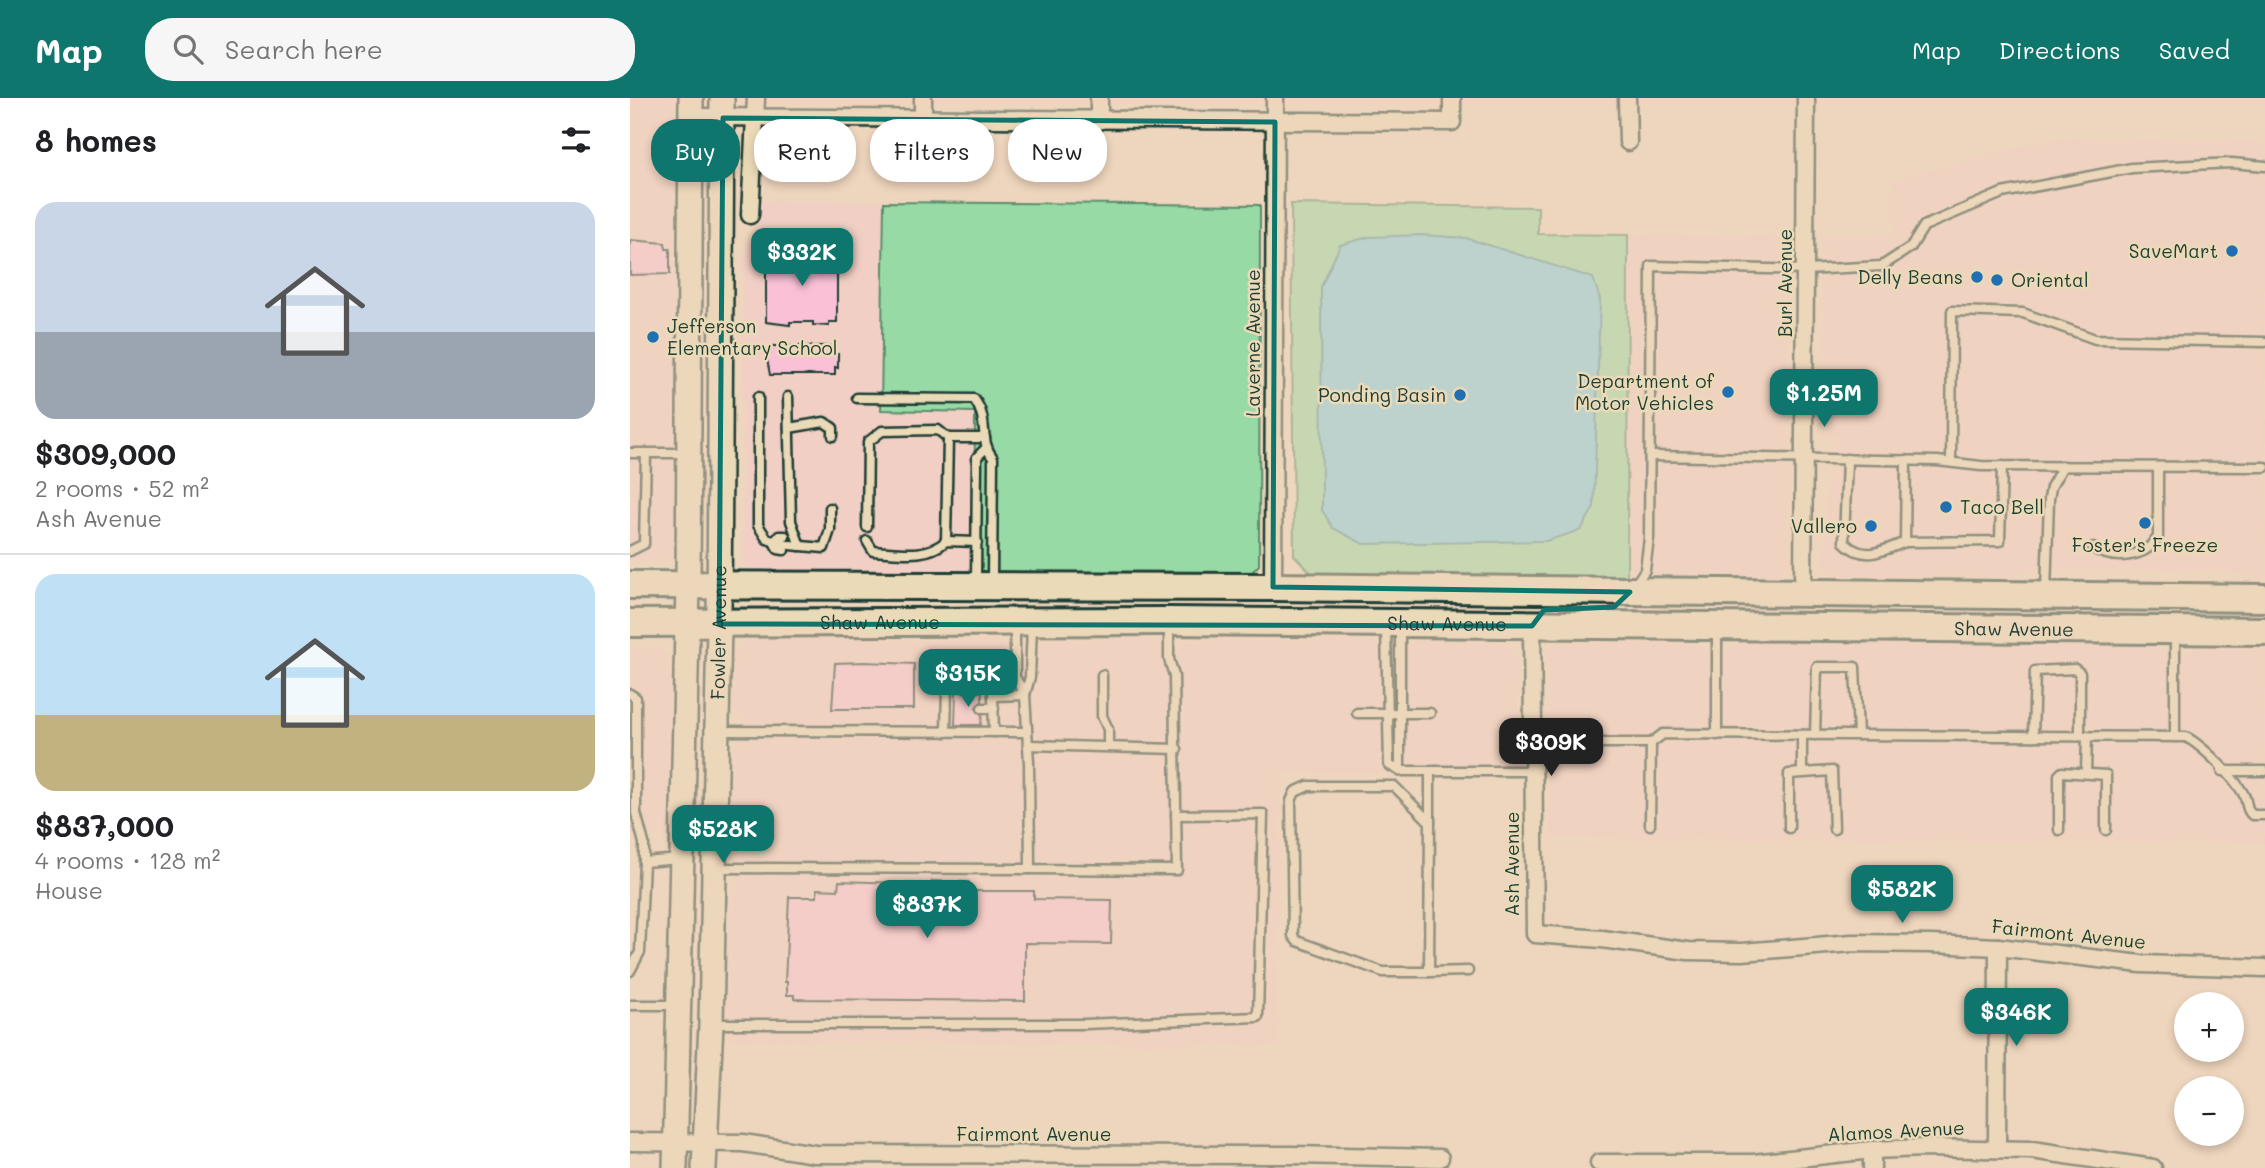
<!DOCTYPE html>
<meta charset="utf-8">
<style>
body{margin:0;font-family:Mali,sans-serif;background:#f6f6f6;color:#202124;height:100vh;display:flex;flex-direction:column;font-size:26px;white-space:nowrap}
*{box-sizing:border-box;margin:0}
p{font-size:23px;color:#757577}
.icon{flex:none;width:38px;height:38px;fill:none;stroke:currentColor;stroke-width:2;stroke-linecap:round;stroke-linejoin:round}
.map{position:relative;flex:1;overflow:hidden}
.sheet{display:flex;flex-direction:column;background:#fff;width:630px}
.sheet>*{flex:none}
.banner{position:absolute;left:21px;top:21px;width:665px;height:63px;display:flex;gap:14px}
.controls{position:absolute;left:1544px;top:894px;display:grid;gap:14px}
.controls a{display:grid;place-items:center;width:70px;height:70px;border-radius:50%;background:#fff;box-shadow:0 4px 10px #0003;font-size:35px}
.price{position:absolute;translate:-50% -60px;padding:0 16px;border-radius:14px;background:#0f766e;color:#fff;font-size:23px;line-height:46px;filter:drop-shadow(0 2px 4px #0008)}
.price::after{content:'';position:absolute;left:50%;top:42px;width:21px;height:16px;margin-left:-10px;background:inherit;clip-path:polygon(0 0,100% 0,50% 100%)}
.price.active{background:#222;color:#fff}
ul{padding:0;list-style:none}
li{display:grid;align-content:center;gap:14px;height:371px;padding:0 35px}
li+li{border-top:2px solid #e0e0e0}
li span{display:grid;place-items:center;height:217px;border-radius:21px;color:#555}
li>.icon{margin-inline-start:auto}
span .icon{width:126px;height:126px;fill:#fffc;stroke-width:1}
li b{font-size:30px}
h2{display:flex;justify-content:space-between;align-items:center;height:84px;padding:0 35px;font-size:30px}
.pill{padding:0 24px;border-radius:28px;background:#fff;box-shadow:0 4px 10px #0003;font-size:24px;line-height:63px}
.pill.active{background:#0f766e;color:#fff}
header{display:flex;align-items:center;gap:42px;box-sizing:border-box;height:98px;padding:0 35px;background:#0f766e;color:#fff}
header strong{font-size:33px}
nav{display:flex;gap:38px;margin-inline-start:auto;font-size:24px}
.search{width:490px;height:63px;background:#f6f6f6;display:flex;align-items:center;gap:18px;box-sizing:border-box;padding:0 24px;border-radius:28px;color:#757577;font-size:26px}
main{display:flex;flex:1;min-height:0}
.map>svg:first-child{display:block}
.built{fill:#f2cfc4}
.green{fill:#98daa5;stroke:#5c8c6c;stroke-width:2}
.water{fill:#80cfdd;stroke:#599599;stroke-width:2}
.building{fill:#fac1d6;stroke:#1f3d34;stroke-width:2}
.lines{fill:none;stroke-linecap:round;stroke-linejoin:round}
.lane-casing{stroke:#1f3d34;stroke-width:13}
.street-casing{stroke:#1f3d34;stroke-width:21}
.secondary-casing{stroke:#1f3d34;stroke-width:28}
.primary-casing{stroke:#1f3d34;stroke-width:32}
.lane{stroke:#ebdab7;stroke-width:8}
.street{stroke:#ebdab7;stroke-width:16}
.secondary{stroke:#ebdab7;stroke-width:23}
.primary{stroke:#ebdab7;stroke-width:26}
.marked{fill:none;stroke:#0f766e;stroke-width:5;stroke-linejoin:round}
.poi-dot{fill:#1f6fb2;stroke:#ebdab7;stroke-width:2.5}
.labels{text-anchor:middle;stroke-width:5;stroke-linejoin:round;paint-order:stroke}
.poi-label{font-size:19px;fill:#1f3d34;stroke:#ebdab7;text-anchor:end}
.street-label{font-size:19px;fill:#1f3d34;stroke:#ebdab7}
</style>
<header>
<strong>Map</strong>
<div class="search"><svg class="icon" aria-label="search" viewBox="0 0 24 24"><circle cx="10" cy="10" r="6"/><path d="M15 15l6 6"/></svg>Search here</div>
<nav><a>Map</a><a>Directions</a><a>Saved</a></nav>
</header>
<main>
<section class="sheet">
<h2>8 homes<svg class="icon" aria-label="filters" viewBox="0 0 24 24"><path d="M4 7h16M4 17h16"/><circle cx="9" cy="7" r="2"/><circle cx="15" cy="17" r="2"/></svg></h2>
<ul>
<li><span style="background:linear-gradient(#c9d6e8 60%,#9aa5b1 0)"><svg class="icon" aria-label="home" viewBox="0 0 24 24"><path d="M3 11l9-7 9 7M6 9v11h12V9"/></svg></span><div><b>$309,000</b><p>2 rooms · 52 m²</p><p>Ash Avenue</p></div></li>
<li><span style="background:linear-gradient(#bfe0f5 65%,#c2b280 0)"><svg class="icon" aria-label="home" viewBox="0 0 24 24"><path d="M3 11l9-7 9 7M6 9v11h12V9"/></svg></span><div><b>$837,000</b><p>4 rooms · 128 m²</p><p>House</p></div></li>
</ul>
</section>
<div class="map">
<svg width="1635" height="1070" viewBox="0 0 1635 1070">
<rect width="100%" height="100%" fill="#eed5bd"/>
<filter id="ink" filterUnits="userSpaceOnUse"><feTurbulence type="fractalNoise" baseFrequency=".0143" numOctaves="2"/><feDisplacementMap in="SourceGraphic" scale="14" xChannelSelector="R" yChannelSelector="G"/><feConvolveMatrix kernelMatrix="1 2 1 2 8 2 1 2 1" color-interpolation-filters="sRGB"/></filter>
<g filter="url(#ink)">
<!-- built -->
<g class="built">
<path d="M0,0H46L44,452L40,461L31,464L0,465Z"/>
<path d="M1419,41L1635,43V482L1588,472H1395L1387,478H1204L1194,469L1195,389L1205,375V340L1195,339L1191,138H1263V82Z"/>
<path d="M130,103L254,104L252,312L345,313L344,474L123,472L113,466V162L125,130Z"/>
<path d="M998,137L1159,138L1160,468L1150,478L997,476Z"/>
<path d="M120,539H238L284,543L366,541L375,547L408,546L417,540L519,541L533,547H552L559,541L742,542L751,549H777L784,542L876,544L887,557V676L649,675V704H654V717H649L648,948L95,943L101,797L106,789L107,759L100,752L102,655L112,636V621L103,613L104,554Z"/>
<path d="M926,544L1067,545L1076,551H1097L1107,545L1526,548L1535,555H1556L1566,547L1635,551V745L919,740L917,554Z"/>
<path d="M0,552H32L41,562L39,737H0Z"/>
</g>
<!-- green -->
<g class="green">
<path d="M254,104L630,107L629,467L620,476L344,474L345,314L251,312Z"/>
<path d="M661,106L908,109V136L998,137L997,479L683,477L664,457Z"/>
</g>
<!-- water -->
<path class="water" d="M791,137L836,140L963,180L970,201L964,409L951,432L916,443L733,446L703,430L692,412L691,189L710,147L738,139Z"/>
<!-- building -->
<g class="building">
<path d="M0,142L35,145L36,151H40V176L0,177Z"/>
<path d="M188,151L207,156V224H199V228L183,227V224H160V227L136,224V155L144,156V152H155V156L188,155Z"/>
<path d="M140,248H205V256H208V270L205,269V277H140L136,256H140Z"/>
<path d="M235,564L284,566V611H202L205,565Z"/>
<path d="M326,594H352V603L346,609L352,617L351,627H325Z"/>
<path d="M209,783L302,786V783L339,784V793H404V801L482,802L481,846L395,845V903L164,901V897H157V884H155L159,799H187V791L208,792Z"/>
</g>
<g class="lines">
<defs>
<g id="lane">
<path d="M128,299V427L137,441L155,446"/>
<path d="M158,299L161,423L170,448"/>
<path d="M227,300L344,301C360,322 348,341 363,360L362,485"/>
<path d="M159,330L194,324L203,330V338"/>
<path d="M318,340H355"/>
<path d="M0,355H56"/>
<path d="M1021,358L1307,363L1351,368L1635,369"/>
<path d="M1217,361L1214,444C1233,464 1253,453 1275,444L1276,362"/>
<path d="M1321,364L1322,213L1393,215L1465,241L1635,244"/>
<path d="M237,429L238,344L252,333L308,332L318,340L316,443"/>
<path d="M237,443L243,453C268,454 296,461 316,443L347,444"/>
<path d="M144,444L148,451L154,452"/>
<path d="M144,444L149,438H155"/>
<path d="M1275,444L1370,443L1372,368"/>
<path d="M160,447L194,450L200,432V410"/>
<path d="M1463,450C1483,463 1516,460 1528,439V369"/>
<path d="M0,453L14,446L16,355"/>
<path d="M346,484L347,359L356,350"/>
<path d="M1005,487L1015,472L1019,440L1021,168L1176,172L1252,168L1281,149L1294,128L1372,95L1502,70L1602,65L1635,68"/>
<path d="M1416,495L1419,401L1421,389L1433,368"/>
<path d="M385,529V579L395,597L400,579L402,528"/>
<path d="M756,530L759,667L770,673H902"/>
<path d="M1087,531V637"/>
<path d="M1545,536V639"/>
<path d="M472,577V618L478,631V649"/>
<path d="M0,596L6,600V715L14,745V764"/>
<path d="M363,598L364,634"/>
<path d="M352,610H364"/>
<path d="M727,615H800"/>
<path d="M90,633L397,634"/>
<path d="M316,634L317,587H363V598L395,597L399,665L400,771L547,772L544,578L539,561V526"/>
<path d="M1185,637L1187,569H1225L1228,637"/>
<path d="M1403,638L1405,573L1445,571L1450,575V638"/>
<path d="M902,645H1021L1033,636L1556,639C1573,648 1605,680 1614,697C1618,705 1615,710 1622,717H1635"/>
<path d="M398,647L547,651"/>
<path d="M770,673V529"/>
<path d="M1172,673V637"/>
<path d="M1592,673H1635"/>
<path d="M1456,674L1457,638"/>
<path d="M678,688H764L800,724L799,874H753L667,843L663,838L661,703L665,694Z"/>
<path d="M800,724V673"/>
<path d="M1020,727L1021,645"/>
<path d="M1159,730V676L1202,673L1204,731"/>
<path d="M1429,732V677L1432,674L1476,677V732"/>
<path d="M87,770L400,771"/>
<path d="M0,873L10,854L14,764L50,761"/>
<path d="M799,874L838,873"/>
<path d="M0,907H47"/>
<path d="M81,926H455L628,919L633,716L546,717"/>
</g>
<g id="street">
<path d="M997,0L998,44"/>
<path d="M62,19L822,24V0"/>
<path d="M293,21V0"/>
<path d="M469,23V0"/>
<path d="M120,117L126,0"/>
<path d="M643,489L645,0"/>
<path d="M1173,496L1176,0"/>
<path d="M902,528L905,836L972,841L1058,853L1112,854L1222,845L1301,846L1368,849L1511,866L1635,870"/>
<path d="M0,1044L113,1045L185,1056L662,1057L810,1060"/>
<path d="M1367,1051L1368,849"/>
<path d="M969,1065H1123L1242,1052L1294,1050L1402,1052L1523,1070"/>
<path d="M1242,1070V1052"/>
</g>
<g id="secondary">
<path d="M45,1070L58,487L61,0"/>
<path id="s1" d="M74,1070L81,926L89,526L92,0"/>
</g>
<g id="primary">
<path d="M0,487L643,489L1635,500"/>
<path id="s2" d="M0,525L539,523L1635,533"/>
</g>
</defs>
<!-- lane casing -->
<use href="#lane" class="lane-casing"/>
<!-- street casing -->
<use href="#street" class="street-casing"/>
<!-- secondary casing -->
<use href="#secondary" class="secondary-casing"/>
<!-- primary casing -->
<use href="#primary" class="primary-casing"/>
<!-- lane -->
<use href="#lane" class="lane"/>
<!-- street -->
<use href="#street" class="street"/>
<!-- secondary -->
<use href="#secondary" class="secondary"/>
<!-- primary -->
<use href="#primary" class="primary"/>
</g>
</g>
<!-- marked area -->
<path d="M0 0H1635V1070H0ZM93,20L645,24L643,489L1000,494L984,509L914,512L902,528L89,526Z" fill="#eed5bd" fill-opacity=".55" fill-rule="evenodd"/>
<path class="marked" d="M93,20L645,24L643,489L1000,494L984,509L914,512L902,528L89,526Z"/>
<!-- markers -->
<g class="poi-dot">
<circle cx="1602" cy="153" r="7"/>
<circle cx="1347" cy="179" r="7"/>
<circle cx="1367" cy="182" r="7"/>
<circle cx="23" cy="239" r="7"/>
<circle cx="1098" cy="294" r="7"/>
<circle cx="830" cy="297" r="7"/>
<circle cx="1316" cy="409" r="7"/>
<circle cx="1515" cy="425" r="7"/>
<circle cx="1241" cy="428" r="7"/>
</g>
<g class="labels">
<!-- poi labels -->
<g class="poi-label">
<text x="1588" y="160">SaveMart</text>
<text x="1333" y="186">Delly Beans</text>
<text x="1381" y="189" text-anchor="start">Oriental</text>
<text x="37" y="235" text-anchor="start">Jefferson<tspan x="37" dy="22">Elementary School</tspan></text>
<text x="1084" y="290">Department of<tspan x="1084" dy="22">Motor Vehicles</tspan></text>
<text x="816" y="304">Ponding Basin</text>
<text x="1330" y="416" text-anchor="start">Taco Bell</text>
<text x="1227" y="435">Vallero</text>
<text x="1515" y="454" text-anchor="middle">Foster's Freeze</text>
</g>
<!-- street labels -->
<g class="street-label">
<text transform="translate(1155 185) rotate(-90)" y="7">Burl Avenue</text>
<text transform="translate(623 245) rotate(-90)" y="7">Laverne Avenue</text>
<text dy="7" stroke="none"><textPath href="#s2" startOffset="250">Shaw Avenue</textPath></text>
<text dy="7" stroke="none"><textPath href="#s2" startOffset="817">Shaw Avenue</textPath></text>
<text dy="7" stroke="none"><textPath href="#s2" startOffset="1384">Shaw Avenue</textPath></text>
<text dy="7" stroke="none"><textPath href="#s1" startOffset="536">Fowler Avenue</textPath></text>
<text transform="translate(882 766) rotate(-90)" y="7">Ash Avenue</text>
<text transform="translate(1439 836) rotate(6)" y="7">Fairmont Avenue</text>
<text transform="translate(1266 1033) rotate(-3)" y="7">Alamos Avenue</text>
<text x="404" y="1043">Fairmont Avenue</text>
</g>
</g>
</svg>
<div class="controls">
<a>+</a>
<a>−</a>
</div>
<b class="price" style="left:172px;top:190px">$332K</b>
<b class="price" style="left:1194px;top:331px">$1.25M</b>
<b class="price" style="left:338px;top:611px">$315K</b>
<b class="price active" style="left:921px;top:680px">$309K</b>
<b class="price" style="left:93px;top:767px">$528K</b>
<b class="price" style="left:1272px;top:827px">$582K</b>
<b class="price" style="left:297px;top:842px">$837K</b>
<b class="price" style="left:1386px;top:950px">$346K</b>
<div class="banner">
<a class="pill active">Buy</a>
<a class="pill">Rent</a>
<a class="pill">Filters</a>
<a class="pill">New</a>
</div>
</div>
</main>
